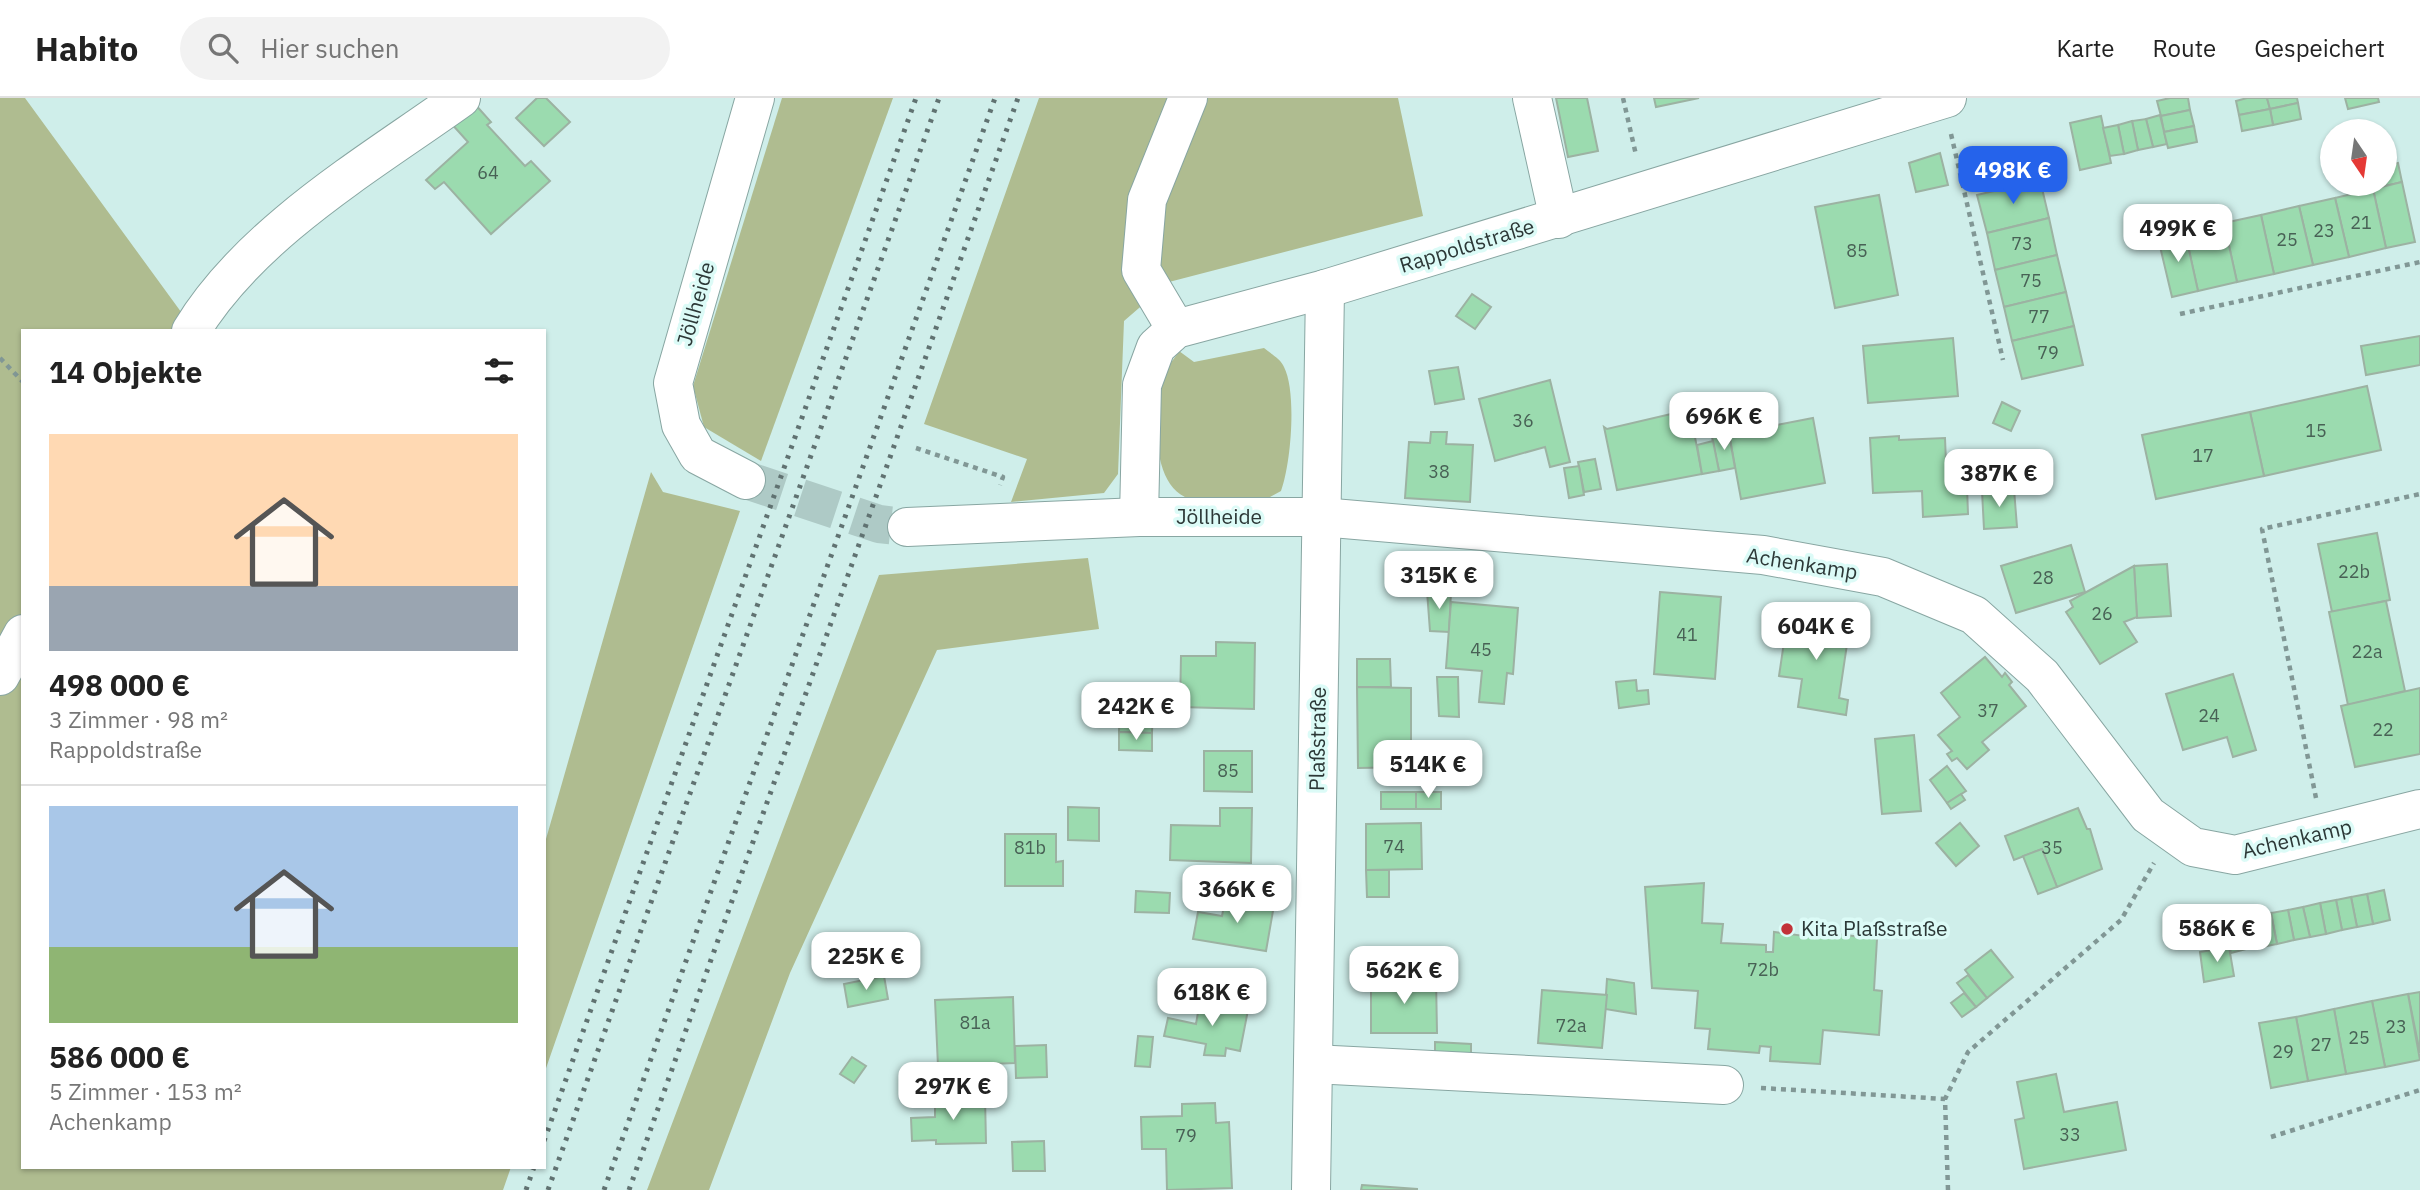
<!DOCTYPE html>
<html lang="de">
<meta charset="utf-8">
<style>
body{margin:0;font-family:"IBM Plex Sans",sans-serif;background:#f2f2f2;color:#222;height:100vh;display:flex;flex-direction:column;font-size:26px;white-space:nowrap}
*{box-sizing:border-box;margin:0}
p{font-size:23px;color:#767676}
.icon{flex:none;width:38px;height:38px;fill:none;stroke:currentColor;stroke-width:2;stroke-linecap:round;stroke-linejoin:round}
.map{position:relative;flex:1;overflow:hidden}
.sheet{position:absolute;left:21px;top:231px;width:525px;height:840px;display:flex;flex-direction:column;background:#fff;border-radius:0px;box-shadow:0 2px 5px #0004}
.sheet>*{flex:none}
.needle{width:46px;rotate:167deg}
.fabs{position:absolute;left:2320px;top:21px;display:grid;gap:14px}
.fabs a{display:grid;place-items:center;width:77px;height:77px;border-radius:50%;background:#fff;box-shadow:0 2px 5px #0004;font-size:35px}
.price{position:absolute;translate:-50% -60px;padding:0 16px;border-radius:14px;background:#fff;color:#222;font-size:23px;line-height:46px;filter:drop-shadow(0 2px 4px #0008)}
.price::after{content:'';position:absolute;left:50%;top:42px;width:21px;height:16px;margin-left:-10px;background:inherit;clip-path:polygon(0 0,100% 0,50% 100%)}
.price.on{background:#2563eb;color:#fff}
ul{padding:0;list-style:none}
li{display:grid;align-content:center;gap:14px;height:371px;padding:0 28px}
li+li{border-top:2px solid #e0e0e0}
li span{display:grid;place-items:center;height:217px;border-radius:0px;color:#555}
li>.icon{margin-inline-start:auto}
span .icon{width:126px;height:126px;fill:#fffc;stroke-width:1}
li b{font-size:30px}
h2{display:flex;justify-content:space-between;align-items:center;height:84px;padding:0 28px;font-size:30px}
header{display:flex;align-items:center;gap:42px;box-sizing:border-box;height:98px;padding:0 35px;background:#fff;border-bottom:2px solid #e0e0e0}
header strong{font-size:33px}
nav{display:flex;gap:38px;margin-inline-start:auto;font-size:24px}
.search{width:490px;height:63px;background:#f2f2f2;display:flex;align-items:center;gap:18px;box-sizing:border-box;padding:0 24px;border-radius:38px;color:#767676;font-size:26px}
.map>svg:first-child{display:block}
.green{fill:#afbc90}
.building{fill:#9bdbaf;stroke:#9cb2a2;stroke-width:2}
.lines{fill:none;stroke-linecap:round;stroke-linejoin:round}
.minor-tunnel{stroke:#aecac6;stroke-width:38;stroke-dasharray:38 19;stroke-linecap:butt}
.minor-casing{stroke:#88a6a2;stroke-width:40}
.path{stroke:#819795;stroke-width:4.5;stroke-dasharray:5 5;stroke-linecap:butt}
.minor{stroke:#fff;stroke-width:38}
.rail{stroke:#607271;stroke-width:5;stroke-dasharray:3.5 7;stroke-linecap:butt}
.poi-dot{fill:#c23338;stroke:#dcfbf7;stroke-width:2.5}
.labels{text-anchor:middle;stroke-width:7;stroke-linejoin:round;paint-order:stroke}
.number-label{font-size:18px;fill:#486155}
.street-label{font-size:21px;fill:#2c3837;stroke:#dcfbf7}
.poi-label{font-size:21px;fill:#2c3837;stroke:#dcfbf7;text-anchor:start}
</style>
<header>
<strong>Habito</strong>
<div class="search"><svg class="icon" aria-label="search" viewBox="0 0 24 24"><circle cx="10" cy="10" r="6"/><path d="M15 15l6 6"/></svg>Hier suchen</div>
<nav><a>Karte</a><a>Route</a><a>Gespeichert</a></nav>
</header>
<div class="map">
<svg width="2420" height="1092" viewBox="0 0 2420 1092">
<rect width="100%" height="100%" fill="#cfeeea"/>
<!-- green -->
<g class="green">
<path d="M0,0H25L184,218L175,233H23V1069H511L503,1092H0Z"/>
<path d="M782,0H893L761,363L704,329L693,288Z"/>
<path d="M1039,0H1398L1423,118L1169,184L1124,223L1118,376L1104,395L1011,404L1027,361L924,326Z"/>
<path d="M1264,250C1271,256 1281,261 1284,269C1297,294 1291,366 1281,393L1270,399C1246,400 1218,406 1195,402C1148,395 1153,308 1165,275C1168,267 1175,260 1179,253L1194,264Z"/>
<path d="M651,374L663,394L740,413L544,976V748Z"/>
<path d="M1088,460L1099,531L937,552L790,875L709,1092H647L879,477Z"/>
</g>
<!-- building -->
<g class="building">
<path d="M537,0H546L570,24L544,48L516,20Z"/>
<path d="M1556,0H1587L1598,53L1568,59Z"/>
<path d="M1654,0H1699L1656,9Z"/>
<path d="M2170,0H2188L2190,12L2161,18L2157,3Z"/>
<path d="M2247,0H2267L2270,11L2239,17L2236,3Z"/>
<path d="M2267,0H2297L2298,5L2270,11Z"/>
<path d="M2345,0H2378L2379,4L2348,11Z"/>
<path d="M473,4L491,24L487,27L525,68L531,63L550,83L491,136L444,84L435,91L426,82L468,44L450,24Z"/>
<path d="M2298,5L2301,21L2273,27L2270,11Z"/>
<path d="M2270,11L2273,27L2242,33L2239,17Z"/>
<path d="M2190,12L2194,28L2164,34L2161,18Z"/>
<path d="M2160,17L2167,46L2153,49L2146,21Z"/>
<path d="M2101,18L2111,65L2080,72L2070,25Z"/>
<path d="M2146,21L2153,49L2138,52L2132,23Z"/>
<path d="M2132,23L2138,52L2124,56L2118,27Z"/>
<path d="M2118,27L2124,56L2110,58L2103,30Z"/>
<path d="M2194,28L2197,44L2168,50L2164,34Z"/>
<path d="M2033,51L2040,82L2010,90L2003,58Z"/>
<path d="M1940,55L1948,87L1916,94L1909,65Z"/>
<path d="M2398,65L2402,84L2373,91L2372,86H2385V68Z"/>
<path d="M2040,82L2049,120L1987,135L1977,97Z"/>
<path d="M2402,84L2415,144L2386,150L2373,91Z"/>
<path d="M2373,91L2386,150L2349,159L2335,100Z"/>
<path d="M1879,97L1898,197L1835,210L1815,109Z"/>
<path d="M2335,100L2349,159L2313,167L2299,108Z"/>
<path d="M2299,108L2313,167L2274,176L2261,117Z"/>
<path d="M2261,117L2274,176L2237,184L2224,125Z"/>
<path d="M2049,120L2057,157L1995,172L1987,135Z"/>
<path d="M2224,125L2237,184L2198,193L2185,134Z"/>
<path d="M2185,134L2198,193L2172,199L2158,140Z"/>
<path d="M2057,157L2066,194L2004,209L1995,172Z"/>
<path d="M2066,194L2074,228L2012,243L2004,209Z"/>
<path d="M1472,196L1491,209L1475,231L1456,218Z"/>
<path d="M2074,228L2083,267L2022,281L2012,243Z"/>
<path d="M2420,238V267L2366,277L2361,248Z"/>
<path d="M1953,240L1958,298L1868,305L1863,248Z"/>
<path d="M1458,269L1464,301L1435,306L1429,273Z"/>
<path d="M1550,282L1570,364L1550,369L1545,349L1495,363L1479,301Z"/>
<path d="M2367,288L2381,352L2264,378L2250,314Z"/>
<path d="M2002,304L2020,313L2011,333L1993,325Z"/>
<path d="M1688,313H1690L1702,376L1617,392L1604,329L1607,331L1671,316H1688Z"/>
<path d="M2250,314L2264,378L2156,401L2142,337Z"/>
<path d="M1813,320L1825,385L1741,401L1729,336Z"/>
<path d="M1431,334H1447L1446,346L1473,347L1470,404L1405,400L1409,344L1430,345Z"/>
<path d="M1729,336L1735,370L1719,373L1712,339Z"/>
<path d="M1899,338V342L1945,340L1947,390L1967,389L1968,416L1923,419L1922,393L1873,395L1870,340Z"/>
<path d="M1713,343L1719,373L1702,376L1697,347Z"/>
<path d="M1595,361L1601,391L1584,394L1578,364Z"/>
<path d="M1579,368L1584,397L1569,400L1564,370Z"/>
<path d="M2014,391L2017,429L1984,431L1982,393Z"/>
<path d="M2377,435L2390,502L2332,514L2318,446Z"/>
<path d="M2071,447L2085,494L2016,515L2001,468Z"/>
<path d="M2167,466L2171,518L2137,520L2134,468Z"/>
<path d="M2134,468L2137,519L2124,524L2137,544L2100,566L2066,514L2073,509L2070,503Z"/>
<path d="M1427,493L1451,494L1449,534L1430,533Z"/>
<path d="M1660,494L1721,499L1715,581L1654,576Z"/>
<path d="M2386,503L2405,593L2348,607L2329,514Z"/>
<path d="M1451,504L1518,510L1513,576L1507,575L1504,606L1479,604L1482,573L1446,570Z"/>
<path d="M1788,517L1850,526L1839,600L1848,602L1846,617L1798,609L1802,581L1779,578Z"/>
<path d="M1216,544L1255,545L1254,611L1180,609L1181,558H1216Z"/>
<path d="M1985,559L2002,579L2005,575L2012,584L2009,587L2026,608L1982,644L1989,652L1967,671L1957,660L1952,663L1947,656L1952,653L1938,637L1960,619L1941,595Z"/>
<path d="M1357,561H1390L1391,589H1357Z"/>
<path d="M2233,576L2256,652L2233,659L2227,639L2183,652L2166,596Z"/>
<path d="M1437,579H1458L1459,619L1439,618Z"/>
<path d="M1636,582L1637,593L1648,592L1649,606L1619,610L1616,584Z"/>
<path d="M1357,589L1411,590V669L1358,670Z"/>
<path d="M2420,590V656L2355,669L2341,608Z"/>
<path d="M1120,603L1153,604L1152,635L1119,634Z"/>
<path d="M1119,634L1152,635V653L1119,652Z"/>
<path d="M1914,637L1921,713L1882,716L1875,641Z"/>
<path d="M1204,653H1252V694L1204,693Z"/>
<path d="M1947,668L1966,693L1947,705L1930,682Z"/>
<rect x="1381" y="694" width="35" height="17"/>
<rect x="1416" y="694" width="25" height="17"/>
<path d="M1961,696L1965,702L1951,711L1947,705Z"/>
<path d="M1068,709L1099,710V743L1068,742Z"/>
<path d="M1220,710H1252L1251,765L1170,762L1171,727L1220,728Z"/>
<path d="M2078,710L2087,731H2090L2102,771L2057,789L2042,751L2014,762L2005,738Z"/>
<path d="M1421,725L1422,771L1366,772V726Z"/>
<path d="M1960,725L1979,748L1956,768L1936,745Z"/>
<path d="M1005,736H1056V764L1063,763V788H1005Z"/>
<path d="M2042,751L2057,789L2038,796L2023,758Z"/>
<path d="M1366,772H1389V799H1367Z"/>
<path d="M1704,785L1702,825L1723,826L1721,845L1766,847V854H1773L1774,834L1804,838L1805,832L1877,841L1874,892L1882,893L1879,937L1823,932L1820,966L1770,963L1771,949L1760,948L1759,955L1708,951L1710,931L1695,930L1698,893L1652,890L1645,789Z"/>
<path d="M2384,792L2390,822L2373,826L2367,796Z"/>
<path d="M1136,793L1170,795L1169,815L1135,814Z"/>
<path d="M2367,796L2373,826L2357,829L2351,799Z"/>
<path d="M1226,798L1274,807L1266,853L1193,841L1198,814L1222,818Z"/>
<path d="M2351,799L2357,829L2342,832L2336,802Z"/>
<path d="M2336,802L2342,832L2326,836L2320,805Z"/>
<path d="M2320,805L2326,836L2310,839L2303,809Z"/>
<path d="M2303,809L2310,839L2294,842L2288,812Z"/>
<path d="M2288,812L2294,842L2277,846L2271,815Z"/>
<path d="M2271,815L2277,846L2262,849L2255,818Z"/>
<path d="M2255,818L2262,849L2246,851L2240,822Z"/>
<path d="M2240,822L2246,851L2231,855L2224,825Z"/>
<path d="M2229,849L2234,878L2204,884L2200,854Z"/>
<path d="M1991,852L2013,879L1987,900L1965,872Z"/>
<path d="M1968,877L1987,900L1976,909L1957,885Z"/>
<path d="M884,878L888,901L848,909L844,886Z"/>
<path d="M1436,880L1437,935H1371V881Z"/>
<path d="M1607,881L1634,885L1636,916L1605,911Z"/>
<path d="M1542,892L1607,897L1602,950L1538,945Z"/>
<path d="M2420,894V955L2408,896Z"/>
<path d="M1964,895L1976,909L1962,919L1951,905Z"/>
<path d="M2408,896L2420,962L2385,969L2372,903Z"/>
<path d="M1013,899L1015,965L938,968L935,902Z"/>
<path d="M1200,903L1248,912L1240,953L1226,950L1225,958L1204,957L1206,946L1164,938L1168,920L1196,926Z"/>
<path d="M2372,903L2385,969L2346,976L2334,911Z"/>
<path d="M2334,911L2346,976L2308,983L2296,919Z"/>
<path d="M2296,919L2308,983L2271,990L2259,925Z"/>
<path d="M1138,938L1153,939L1150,969L1135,968Z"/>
<path d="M1435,944L1471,946V964L1435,962Z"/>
<path d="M1046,947L1047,979L1016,980L1015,948Z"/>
<path d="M852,959L866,968L854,985L840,976Z"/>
<path d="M2056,976L2064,1014L2117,1004L2126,1052L2024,1071L2015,1022L2024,1020L2017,984Z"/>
<path d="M985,999L986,1045L936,1046V1042L912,1043L911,1020L935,1019V1000Z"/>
<path d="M1215,1005L1216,1025L1229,1024L1232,1090L1167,1092L1166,1051H1142L1141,1019L1182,1018V1006Z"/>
<path d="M1044,1043L1045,1073H1013L1012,1044Z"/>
<path d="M1362,1087L1417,1091V1092H1361Z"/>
</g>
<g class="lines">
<!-- minor-tunnel -->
<path class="minor-tunnel" d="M746,382L879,426L907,429"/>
<defs>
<g id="minor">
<path d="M1532,0L1559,121"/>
<path d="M1176,231L1141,172L1147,102L1188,0"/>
<path d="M191,233C251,134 369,66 461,0"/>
<path d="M746,382L698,357L681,327L673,285L755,0"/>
<path d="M1139,419L1142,287L1156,249L1176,231L1325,191L1947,0"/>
<path d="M907,429L1139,419H1321L1763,457L1883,479L1974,517L2042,578L2148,717L2193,749L2235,757L2420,711"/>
<path d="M0,578L23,536"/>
<path d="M1313,966L1724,987"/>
<path d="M1311,1092L1325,191"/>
</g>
</defs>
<!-- minor casing -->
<use href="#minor" class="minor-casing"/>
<!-- path -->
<g class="path">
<path d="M1623,0L1636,57"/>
<path d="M1951,36L2003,262"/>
<path d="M2180,216L2420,164"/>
<path d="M0,260L23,284"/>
<path d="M916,350L1003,379L1000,387"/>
<path d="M2316,700L2262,431L2420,396"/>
<path d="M1761,990L1945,1001"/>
<path d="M2271,1039L2420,992"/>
<path d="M1948,1092L1945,1001L1968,954L2121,822L2154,765"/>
</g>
<!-- minor -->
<use href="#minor" class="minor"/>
<!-- rail -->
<g class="rail">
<path d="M544,1043L916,0"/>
<path d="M526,1092L534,1069"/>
<path d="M548,1092L939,0"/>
<path d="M604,1092L995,0"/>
<path d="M629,1092L1018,0"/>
</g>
</g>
<!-- markers -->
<circle class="poi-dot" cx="1787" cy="831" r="7"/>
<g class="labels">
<!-- number labels -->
<g class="number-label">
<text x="488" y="81">64</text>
<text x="2361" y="131">21</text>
<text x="2324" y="139">23</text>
<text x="2287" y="148">25</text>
<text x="2022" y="152">73</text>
<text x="1857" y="159">85</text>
<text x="2031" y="189">75</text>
<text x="2039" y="225">77</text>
<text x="2048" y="261">79</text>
<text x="1523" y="329">36</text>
<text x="2316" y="339">15</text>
<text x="2203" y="364">17</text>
<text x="1439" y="380">38</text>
<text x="2354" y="480">22b</text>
<text x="2043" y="486">28</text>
<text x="2102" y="522">26</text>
<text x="1687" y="543">41</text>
<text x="1481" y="558">45</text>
<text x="2367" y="560">22a</text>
<text x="1988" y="619">37</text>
<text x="2209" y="624">24</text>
<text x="2383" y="638">22</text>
<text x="1228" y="679">85</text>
<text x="1394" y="755">74</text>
<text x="1030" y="756">81b</text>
<text x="2052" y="756">35</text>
<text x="1763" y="878">72b</text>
<text x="975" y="931">81a</text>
<text x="1571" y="934">72a</text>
<text x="2396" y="935">23</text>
<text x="2359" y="946">25</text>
<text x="2321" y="953">27</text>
<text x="2283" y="960">29</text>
<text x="2070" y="1043">33</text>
<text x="1186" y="1044">79</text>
</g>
<!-- street labels -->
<g class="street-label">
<text transform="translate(1467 148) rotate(-17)" y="7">Rappoldstraße</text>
<text transform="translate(696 206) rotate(-74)" y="7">Jöllheide</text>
<text x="1219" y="426">Jöllheide</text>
<text transform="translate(1802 466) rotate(9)" y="7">Achenkamp</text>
<text transform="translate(1318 641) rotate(-89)" y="7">Plaßstraße</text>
<text transform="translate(2297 741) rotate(-13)" y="7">Achenkamp</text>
</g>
<!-- poi labels -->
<g class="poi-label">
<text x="1801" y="838">Kita Plaßstraße</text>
</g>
</g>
</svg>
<div class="fabs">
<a><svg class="needle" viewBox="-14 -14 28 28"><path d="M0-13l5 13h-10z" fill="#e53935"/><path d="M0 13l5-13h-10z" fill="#767676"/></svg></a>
</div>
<b class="price on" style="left:2013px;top:108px">498K €</b>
<b class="price" style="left:2178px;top:166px">499K €</b>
<b class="price" style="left:1724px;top:354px">696K €</b>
<b class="price" style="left:1999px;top:411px">387K €</b>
<b class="price" style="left:1439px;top:513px">315K €</b>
<b class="price" style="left:1816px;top:564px">604K €</b>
<b class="price" style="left:1136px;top:644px">242K €</b>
<b class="price" style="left:1428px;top:702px">514K €</b>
<b class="price" style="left:1237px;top:827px">366K €</b>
<b class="price" style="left:2217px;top:866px">586K €</b>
<b class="price" style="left:866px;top:894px">225K €</b>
<b class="price" style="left:1404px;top:908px">562K €</b>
<b class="price" style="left:1212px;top:930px">618K €</b>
<b class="price" style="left:953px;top:1024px">297K €</b>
<section class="sheet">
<h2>14 Objekte<svg class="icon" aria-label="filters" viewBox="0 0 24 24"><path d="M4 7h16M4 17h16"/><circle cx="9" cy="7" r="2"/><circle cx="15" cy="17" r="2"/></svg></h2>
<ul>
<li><span style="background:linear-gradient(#ffd9b3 70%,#9aa5b1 0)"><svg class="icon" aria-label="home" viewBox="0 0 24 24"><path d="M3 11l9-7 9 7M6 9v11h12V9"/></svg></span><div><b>498 000 €</b><p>3 Zimmer · 98 m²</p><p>Rappoldstraße</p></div></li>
<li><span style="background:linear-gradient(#a9c7e8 65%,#8fb573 0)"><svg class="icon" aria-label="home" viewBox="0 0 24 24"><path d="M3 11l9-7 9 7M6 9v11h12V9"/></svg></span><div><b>586 000 €</b><p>5 Zimmer · 153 m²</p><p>Achenkamp</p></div></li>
</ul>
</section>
</div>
